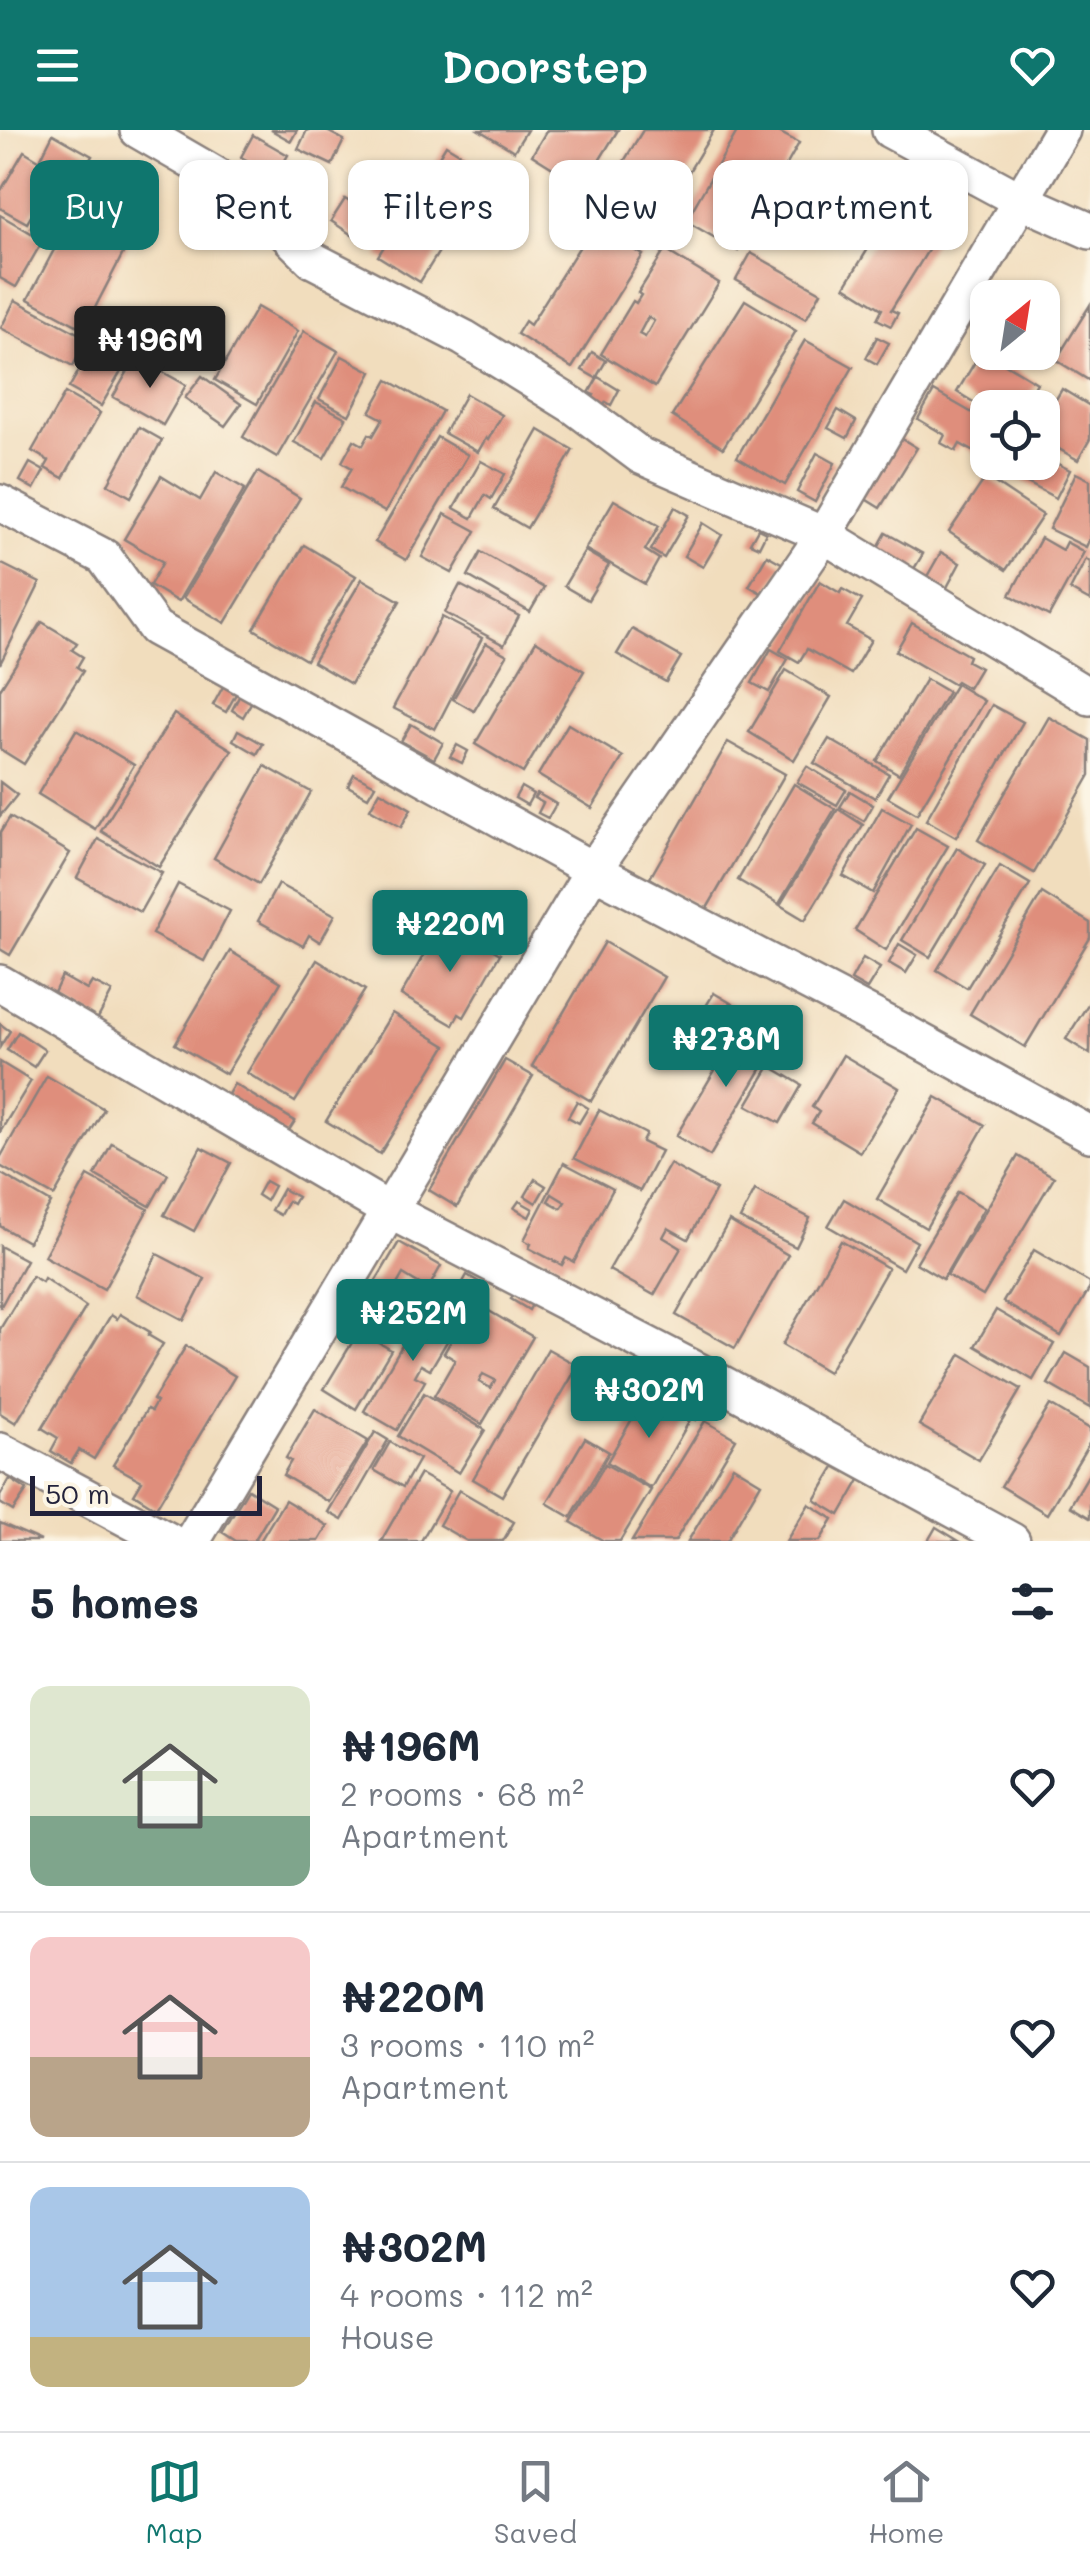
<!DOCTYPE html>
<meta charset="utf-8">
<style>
body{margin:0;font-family:Mali,sans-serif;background:#f6f6f7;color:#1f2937;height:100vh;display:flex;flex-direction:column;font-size:38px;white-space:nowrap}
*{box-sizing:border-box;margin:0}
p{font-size:32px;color:#747a83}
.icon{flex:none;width:55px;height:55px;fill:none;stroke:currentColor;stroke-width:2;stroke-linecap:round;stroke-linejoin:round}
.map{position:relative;height:1411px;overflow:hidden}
.panel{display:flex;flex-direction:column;background:#fff;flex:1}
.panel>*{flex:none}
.banner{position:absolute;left:30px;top:30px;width:1030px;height:90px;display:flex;gap:20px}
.needle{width:65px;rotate:30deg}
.tools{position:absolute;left:970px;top:150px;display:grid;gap:20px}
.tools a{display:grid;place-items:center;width:90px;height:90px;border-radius:20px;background:#fff;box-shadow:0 2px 8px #0004;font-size:50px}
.scale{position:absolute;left:30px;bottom:25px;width:232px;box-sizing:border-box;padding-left:10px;border:5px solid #22223b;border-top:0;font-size:28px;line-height:35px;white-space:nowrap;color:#22223b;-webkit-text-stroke:8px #fcf5e5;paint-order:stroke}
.price{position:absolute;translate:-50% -85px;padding:0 22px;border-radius:10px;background:#0f766e;color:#fff;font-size:32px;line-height:65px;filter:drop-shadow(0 2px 5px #0008)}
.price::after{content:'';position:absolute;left:50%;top:60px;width:30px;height:22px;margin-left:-15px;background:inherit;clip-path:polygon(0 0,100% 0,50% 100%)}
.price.current{background:#222;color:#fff}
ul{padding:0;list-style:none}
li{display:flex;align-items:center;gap:30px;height:250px;padding:0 30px}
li+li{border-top:2px solid #e0e1e3}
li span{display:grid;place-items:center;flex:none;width:280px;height:200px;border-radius:20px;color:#555}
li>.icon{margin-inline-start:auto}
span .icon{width:120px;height:120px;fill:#fffc;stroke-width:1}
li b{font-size:42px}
h2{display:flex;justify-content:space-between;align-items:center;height:120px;padding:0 30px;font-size:42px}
.pill{padding:0 35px;border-radius:20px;background:#fff;box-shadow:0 2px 8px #0004;font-size:35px;line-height:90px}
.pill.current{background:#0f766e;color:#fff}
header{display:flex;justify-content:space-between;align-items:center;height:130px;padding:0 30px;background:#0f766e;color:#fff;font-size:45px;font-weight:600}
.menu{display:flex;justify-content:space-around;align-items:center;height:140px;border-top:2px solid #e0e1e3;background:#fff;font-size:28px;color:#747a83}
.menu a{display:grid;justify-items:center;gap:5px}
.menu .current{color:#0f766e}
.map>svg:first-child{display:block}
.building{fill:#df8e7c;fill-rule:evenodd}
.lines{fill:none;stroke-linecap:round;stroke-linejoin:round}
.minor-casing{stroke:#8a807c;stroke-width:40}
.minor{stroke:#fff;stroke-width:35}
</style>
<header><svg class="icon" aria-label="menu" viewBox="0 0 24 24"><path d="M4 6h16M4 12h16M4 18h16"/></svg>Doorstep<svg class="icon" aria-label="heart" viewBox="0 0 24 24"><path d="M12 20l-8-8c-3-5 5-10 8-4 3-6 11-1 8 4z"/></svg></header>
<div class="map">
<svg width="1090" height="1411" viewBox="0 0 1090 1411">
<rect width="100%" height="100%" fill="#fcf5e5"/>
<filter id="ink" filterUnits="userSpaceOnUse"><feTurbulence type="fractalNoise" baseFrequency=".01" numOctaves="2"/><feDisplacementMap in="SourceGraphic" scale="20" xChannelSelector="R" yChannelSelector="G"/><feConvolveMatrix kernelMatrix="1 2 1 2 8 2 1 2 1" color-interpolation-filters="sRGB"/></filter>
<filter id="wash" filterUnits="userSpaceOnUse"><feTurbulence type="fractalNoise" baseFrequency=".0048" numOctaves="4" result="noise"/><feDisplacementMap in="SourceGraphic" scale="40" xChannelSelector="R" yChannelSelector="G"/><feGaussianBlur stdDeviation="2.25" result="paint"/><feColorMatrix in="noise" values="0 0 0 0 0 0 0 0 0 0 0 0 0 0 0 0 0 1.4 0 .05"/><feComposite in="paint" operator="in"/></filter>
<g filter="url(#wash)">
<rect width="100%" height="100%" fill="#f1ddbd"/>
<g id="blocks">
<!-- building -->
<g class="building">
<path d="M271,0H297L291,11Z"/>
<path d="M307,0H325L344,10L332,35L298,19Z"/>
<path d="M479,0H527L514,21Z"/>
<path d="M547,0H618L583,57L532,25Z"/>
<path d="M643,0H714L656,96L604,64Z"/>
<path d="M738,0H775L799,13L738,121L686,91Z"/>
<path d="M53,4L92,26L47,107L31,97L63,40L41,28Z"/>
<path d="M253,5L288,25L276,46L241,27Z"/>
<path d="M446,15L489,41L420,152L378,126Z"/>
<path d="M24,21L57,41L27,93L0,78V62Z"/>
<path d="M92,48L147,77L84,199L28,169Z"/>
<path d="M345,69L370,85L355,107L331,91Z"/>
<path d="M899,69L943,96L891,180L898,183L891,196L877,189L882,179L845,156Z"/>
<path d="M0,85L43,110L16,157L0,148Z"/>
<path d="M594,94L643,125L572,238L517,204L525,191L530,195Z"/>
<path d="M665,120L719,153L655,257L601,224L633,171L636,173L641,165L638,163ZM648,187L654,191L645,207L639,204Z"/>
<path d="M751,123L821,162L806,189L736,150Z"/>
<path d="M15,170L87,208L73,236L1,198Z"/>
<path d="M745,170L796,201L723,318L672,286Z"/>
<path d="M1090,175V251L1056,230Z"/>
<path d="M257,177L298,201L257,274L215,250Z"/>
<path d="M304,201L338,221L277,327L243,307Z"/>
<path d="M877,207L889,213L877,234L866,228Z"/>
<path d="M805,210L853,237L785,355L737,327Z"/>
<path d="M93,216L125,235L101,276L69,258Z"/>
<path d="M982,220L1037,253L1022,278H988V281L957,262Z"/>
<path d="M592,222L606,231L596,248L582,240Z"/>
<path d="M342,226L372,242L349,285L319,269Z"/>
<path d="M136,227L186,255L163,295L113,267Z"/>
<path d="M202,246L241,274L225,296L185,268Z"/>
<path d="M598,247L619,260L611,275L606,272L601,280L589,273L594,265L589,263Z"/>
<path d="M388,250L442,281L385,382L341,357L352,338L342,332L354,310L363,315L369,304L373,306L383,289L370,282Z"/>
<path d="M1062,259L1090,276V309L1078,330L1042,309V278H1036L1044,264L1055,271Z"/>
<path d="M934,261L988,292V317L982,326L960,314L956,321L941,313L945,305L918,289Z"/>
<path d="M65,263L100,283L63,348L45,338L49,331L32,321Z"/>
<path d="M466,264L502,285L488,310L486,308L478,322L444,303Z"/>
<path d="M316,272L346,288L324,328L294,312Z"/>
<path d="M838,280L856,291L847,308L828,298Z"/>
<path d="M139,297L162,310L131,367L108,354Z"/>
<path d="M539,300L573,320L527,398L494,379Z"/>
<path d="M896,305L917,318L880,378L859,365Z"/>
<path d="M437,307L468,325L406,430L375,412Z"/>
<path d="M817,323L835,333L815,372L797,362Z"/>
<path d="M1042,326L1070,340L1056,368L993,335L995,332H1042Z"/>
<path d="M481,331L505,344L491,369L485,365L472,388L454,378Z"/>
<path d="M30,333L44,341L34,359L20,351Z"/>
<path d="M216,342L245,359L178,472L150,455L163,432L124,409L161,346L200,370Z"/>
<path d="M258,342L300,368L225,493L183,468Z"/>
<path d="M1076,343L1090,350V408L1086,417L1049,399Z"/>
<path d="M986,347L1043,385L1006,440L949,402Z"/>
<path d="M614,370L659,396L645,420L659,429L645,454L585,419Z"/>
<path d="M675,377L689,385L664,428L651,420Z"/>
<path d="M445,384L476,401L452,443L422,427Z"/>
<path d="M703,393L722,405L703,437L684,426Z"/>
<path d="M758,399L766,403L759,417L750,413Z"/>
<path d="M886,403L923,424L912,442L876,421Z"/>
<path d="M1041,408L1062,420L1066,412L1084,422L1049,486L1010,465Z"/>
<path d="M304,415L356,446L306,530L254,499Z"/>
<path d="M585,421L609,435L588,470L564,456Z"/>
<path d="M481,422L544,458L530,482L468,446Z"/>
<path d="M941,422L960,433L945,461L925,450Z"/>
<path d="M767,425L783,434L765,465L749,456Z"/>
<path d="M1086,429L1090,432V471L1070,460Z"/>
<path d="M0,433L40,453L0,534Z"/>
<path d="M362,449L400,471L351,554L313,532Z"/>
<path d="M820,451L840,463L842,459L862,470L847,496L871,510L851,544L807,519L799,532L780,521Z"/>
<path d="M460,455L519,486L504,515L445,483Z"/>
<path d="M442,487L482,508L435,599L393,578Z"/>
<path d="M42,492L77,513L72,520L83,527L77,537L83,541L24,634L0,619V559Z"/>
<path d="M912,493L969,526L967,531L980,538L968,558L956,551L953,554L896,521Z"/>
<path d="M632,499L681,527L666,552L617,524Z"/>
<path d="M536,511L584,541L523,643L475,614Z"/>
<path d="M486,513L507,525L474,581L453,569Z"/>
<path d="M771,519L788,529L769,562L752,553Z"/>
<path d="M786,540L831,567L794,630L749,602Z"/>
<path d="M926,549L948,562L899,644L877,631Z"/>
<path d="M956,554L984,571L917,684L888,667Z"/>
<path d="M224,555L237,562L226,582L213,575Z"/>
<path d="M240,565L252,571L243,587L232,580Z"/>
<path d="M992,575L1023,592L956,707L926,690Z"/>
<path d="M174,584L232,620L159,737L101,701Z"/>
<path d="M1049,587L1090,610V645L1034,743L978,710Z"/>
<path d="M411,594L443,613L434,629L401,611Z"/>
<path d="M568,594L623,627L592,678L538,645Z"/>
<path d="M76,600L134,635L95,699L38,664Z"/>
<path d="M238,600L263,614L257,624L233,610Z"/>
<path d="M829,609L889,644L875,668L814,633Z"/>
<path d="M728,612L785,644L706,780L650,748Z"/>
<path d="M457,615L468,621L462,633L450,627Z"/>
<path d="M265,636L311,662L259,754L214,728Z"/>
<path d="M807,636L846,660L837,675L797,652Z"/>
<path d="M354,644L375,655L368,667L348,656Z"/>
<path d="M0,652L17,665L0,686Z"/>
<path d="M794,654L835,679L779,774L738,750Z"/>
<path d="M521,657L533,664L527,675L515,668Z"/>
<path d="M380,661L411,679L401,697L370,679Z"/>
<path d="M850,661L873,675L864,691L840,677Z"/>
<path d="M537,663L556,674L548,688L538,683L543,673L534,668Z"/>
<path d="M882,678L911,694L873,763L843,746Z"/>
<path d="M838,679L863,695L805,790L780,775Z"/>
<path d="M10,687L70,723L10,825L0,819V703Z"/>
<path d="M916,698L948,716L886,820L855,800Z"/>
<path d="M98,709L162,743L140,782L77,748Z"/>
<path d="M957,718L985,735L930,827L902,810Z"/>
<path d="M1000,736L1030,754L967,858L937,840Z"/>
<path d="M178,754L230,781L204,831L152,804Z"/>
<path d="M278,754L335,785L320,812L309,805L303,816L258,791Z"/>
<path d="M1042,763L1090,793V808L1025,917L970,884Z"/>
<path d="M439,798L457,809L461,801L500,824L464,887L459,884L453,895L401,865Z"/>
<path d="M605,812L664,847L591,971L532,936Z"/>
<path d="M899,814L917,825L906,843L889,833Z"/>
<path d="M230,821L281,852L226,944L175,914Z"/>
<path d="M863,828L880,838L867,859L851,850Z"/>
<path d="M317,830L365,860L295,972L247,943Z"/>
<path d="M62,846L87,860L92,852L112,862L97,890L52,867Z"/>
<path d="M714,863L739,878L713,922L687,907Z"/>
<path d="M1090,871V924L1066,909Z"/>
<path d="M392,883L446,916L380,1024L326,991Z"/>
<path d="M0,894L10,901L0,917Z"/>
<path d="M742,894L776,914L710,1026L676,1006Z"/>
<path d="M18,902L45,920L34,937L7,920Z"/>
<path d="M843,925L899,958L860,1022L812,993L819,982L812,977Z"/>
<path d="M505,930L533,946L457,1077L429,1060Z"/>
<path d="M0,932L31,951L0,1002Z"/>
<path d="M770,936L802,955L780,993L747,975Z"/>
<path d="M47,946L104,979L54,1066L0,1036V1028Z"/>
<path d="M234,954L295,991L284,1008L224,971Z"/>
<path d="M936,967L985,995L926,1098L877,1069Z"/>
<path d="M577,971L588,978L579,993L568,987Z"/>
<path d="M599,980L646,1004L642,1012L661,1021L640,1061L574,1028Z"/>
<path d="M112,1013L168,1044L150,1076L95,1045Z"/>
<path d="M201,1017L231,1033L194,1101L164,1085Z"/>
<path d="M1018,1026L1054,1047L983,1166L947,1145Z"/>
<path d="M564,1033L613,1059L574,1132L566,1128L562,1135L529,1118L531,1114L524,1110ZM552,1064L565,1072L561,1078L548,1071Z"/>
<path d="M670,1034L716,1060L688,1109L668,1098L663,1107L681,1118L654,1165L609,1140Z"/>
<path d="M0,1043L51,1073L28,1112L0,1096Z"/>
<path d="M88,1046L148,1079L104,1159L44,1126Z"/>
<path d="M535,1049L546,1056L536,1073L525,1066Z"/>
<path d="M265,1051L274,1056L266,1071L257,1065Z"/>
<path d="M283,1059L297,1067L293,1074L288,1071L280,1085L271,1080Z"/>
<path d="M755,1060L810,1088L796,1117L740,1089Z"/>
<path d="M958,1062L984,1078L943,1149L916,1133Z"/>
<path d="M844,1069L917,1112L902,1139L828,1096Z"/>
<path d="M519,1071L533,1079L529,1087L514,1078Z"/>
<path d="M729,1091L788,1125L735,1218L676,1185Z"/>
<path d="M841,1111L888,1138L828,1242L782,1215Z"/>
<path d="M399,1112L441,1136L428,1159L403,1144L385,1176L404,1187L392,1209L355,1187L361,1177L356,1174L369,1152L374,1154Z"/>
<path d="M0,1116L26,1130L0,1178Z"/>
<path d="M1034,1120L1090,1153V1158L1061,1206L1003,1172Z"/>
<path d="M157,1124L205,1149L184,1190L137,1165Z"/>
<path d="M467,1145L484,1155L474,1172L533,1207L482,1294L434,1266L455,1230L444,1223L471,1177L455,1167ZM483,1244L495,1250L491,1258L479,1252Z"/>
<path d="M32,1146L42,1152L44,1148L86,1177L16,1293L0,1283V1199Z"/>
<path d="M517,1158L535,1169L529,1180L511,1169Z"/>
<path d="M430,1167L462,1186L430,1240L421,1235L415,1246L425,1251L397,1300L364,1281Z"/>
<path d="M996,1180L1054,1214L1033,1250L975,1216Z"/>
<path d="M120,1184L150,1202L148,1205L163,1214L94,1329L79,1320L71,1333L51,1321L58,1308L42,1298L111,1185L117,1189Z"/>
<path d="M359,1201L391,1220L356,1279L324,1259Z"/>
<path d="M186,1216L235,1246L156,1378L134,1364L142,1351L113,1335L147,1279L151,1281L156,1272L153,1270Z"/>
<path d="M548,1219L578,1236L502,1366L473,1349Z"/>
<path d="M1066,1223L1090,1237V1278L1048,1254Z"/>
<path d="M642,1224L660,1236L643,1263L625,1252Z"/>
<path d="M961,1224L1021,1259L979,1330L919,1295Z"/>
<path d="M664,1246L669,1250L672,1246L684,1253L682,1257L686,1259L676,1277L654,1263Z"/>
<path d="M697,1261L708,1269L696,1290L678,1279L688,1263L694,1266Z"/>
<path d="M424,1263L485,1300L459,1343L398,1306Z"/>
<path d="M646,1265L690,1290L651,1358L607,1332Z"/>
<path d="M1050,1275L1090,1299V1312L1047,1384L1001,1356Z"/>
<path d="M315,1279L368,1311L329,1372L283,1345L291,1331L286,1328Z"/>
<path d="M705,1291L736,1309L675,1411H632Z"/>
<path d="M375,1302L388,1310L342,1390L328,1382Z"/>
<path d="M585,1308L609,1322L571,1387L547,1373Z"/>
<path d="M390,1312L419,1329L403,1357L374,1340Z"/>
<path d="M605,1334L651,1360L620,1411H604L571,1392Z"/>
<path d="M836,1335L860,1350L840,1385L815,1370Z"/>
<path d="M733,1336L761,1353L727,1411H688Z"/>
<path d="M1090,1342V1388L1070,1376Z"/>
<path d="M420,1344L450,1361L421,1411H381Z"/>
<path d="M10,1349L27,1360L13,1381L0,1373V1366Z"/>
<path d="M248,1359L275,1376L254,1411H236L222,1402Z"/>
<path d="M459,1360L514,1392L503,1411H467L439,1395Z"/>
<path d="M285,1370L328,1396L319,1411H260Z"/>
<path d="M809,1374L833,1389L820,1411H786Z"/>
<path d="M0,1393L41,1411H0Z"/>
<path d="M936,1397L959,1411H928Z"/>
</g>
</g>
</g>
<g filter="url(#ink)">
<use href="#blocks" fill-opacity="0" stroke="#8a807c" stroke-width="2.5"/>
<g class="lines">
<defs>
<g id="minor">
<path d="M138,0L243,61L313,130L464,208L574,276L641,326L824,405L1090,567"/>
<path d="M890,0L1020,70L1090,101"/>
<path d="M0,373L104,427L155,498L593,740L911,906L1090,1004"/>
<path d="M0,853L390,1081L706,1245L1012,1411"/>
<path d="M0,1321L169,1411"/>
<path d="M192,1411L593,740L824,405L1062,0"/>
</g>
</defs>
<!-- minor casing -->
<use href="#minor" class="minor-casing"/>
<!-- minor -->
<use href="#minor" class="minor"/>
</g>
</g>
</svg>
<div class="tools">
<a><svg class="needle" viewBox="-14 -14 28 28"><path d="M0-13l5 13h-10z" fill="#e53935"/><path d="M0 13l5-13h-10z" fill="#747a83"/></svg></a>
<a><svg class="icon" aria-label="locate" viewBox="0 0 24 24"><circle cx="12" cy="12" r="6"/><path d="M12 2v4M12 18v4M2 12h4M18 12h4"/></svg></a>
</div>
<div class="scale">50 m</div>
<b class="price current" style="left:150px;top:261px">₦196M</b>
<b class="price" style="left:450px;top:845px">₦220M</b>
<b class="price" style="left:726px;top:960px">₦278M</b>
<b class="price" style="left:413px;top:1234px">₦252M</b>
<b class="price" style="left:649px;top:1311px">₦302M</b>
<div class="banner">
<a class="pill current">Buy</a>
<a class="pill">Rent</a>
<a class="pill">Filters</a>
<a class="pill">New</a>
<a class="pill">Apartment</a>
</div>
</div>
<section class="panel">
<h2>5 homes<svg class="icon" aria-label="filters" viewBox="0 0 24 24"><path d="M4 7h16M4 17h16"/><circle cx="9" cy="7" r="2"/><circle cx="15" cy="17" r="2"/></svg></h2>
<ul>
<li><span style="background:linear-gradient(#dfe7d0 65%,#7fa58c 0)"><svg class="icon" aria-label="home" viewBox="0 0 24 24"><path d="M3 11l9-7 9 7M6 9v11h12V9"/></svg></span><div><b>₦196M</b><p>2 rooms · 68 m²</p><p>Apartment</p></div><svg class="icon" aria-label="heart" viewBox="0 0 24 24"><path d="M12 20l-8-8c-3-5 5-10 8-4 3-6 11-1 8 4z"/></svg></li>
<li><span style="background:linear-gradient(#f6c9c9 60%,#b9a48a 0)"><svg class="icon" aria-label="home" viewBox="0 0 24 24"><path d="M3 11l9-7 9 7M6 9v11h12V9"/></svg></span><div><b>₦220M</b><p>3 rooms · 110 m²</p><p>Apartment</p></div><svg class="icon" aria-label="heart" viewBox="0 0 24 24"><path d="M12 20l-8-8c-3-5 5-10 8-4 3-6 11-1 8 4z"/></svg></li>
<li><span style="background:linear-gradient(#a9c7e8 75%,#c2b280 0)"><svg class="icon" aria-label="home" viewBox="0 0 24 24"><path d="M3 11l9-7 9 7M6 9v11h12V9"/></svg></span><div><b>₦302M</b><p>4 rooms · 112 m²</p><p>House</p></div><svg class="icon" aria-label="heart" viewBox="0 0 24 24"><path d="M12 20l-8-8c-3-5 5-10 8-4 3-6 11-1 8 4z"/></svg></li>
</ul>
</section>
<nav class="menu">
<a class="current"><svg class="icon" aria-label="map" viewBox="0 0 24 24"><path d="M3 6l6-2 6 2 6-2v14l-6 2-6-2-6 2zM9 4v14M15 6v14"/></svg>Map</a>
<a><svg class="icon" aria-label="saved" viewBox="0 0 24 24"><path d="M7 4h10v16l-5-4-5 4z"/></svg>Saved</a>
<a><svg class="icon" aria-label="home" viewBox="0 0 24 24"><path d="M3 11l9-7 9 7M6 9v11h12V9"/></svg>Home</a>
</nav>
